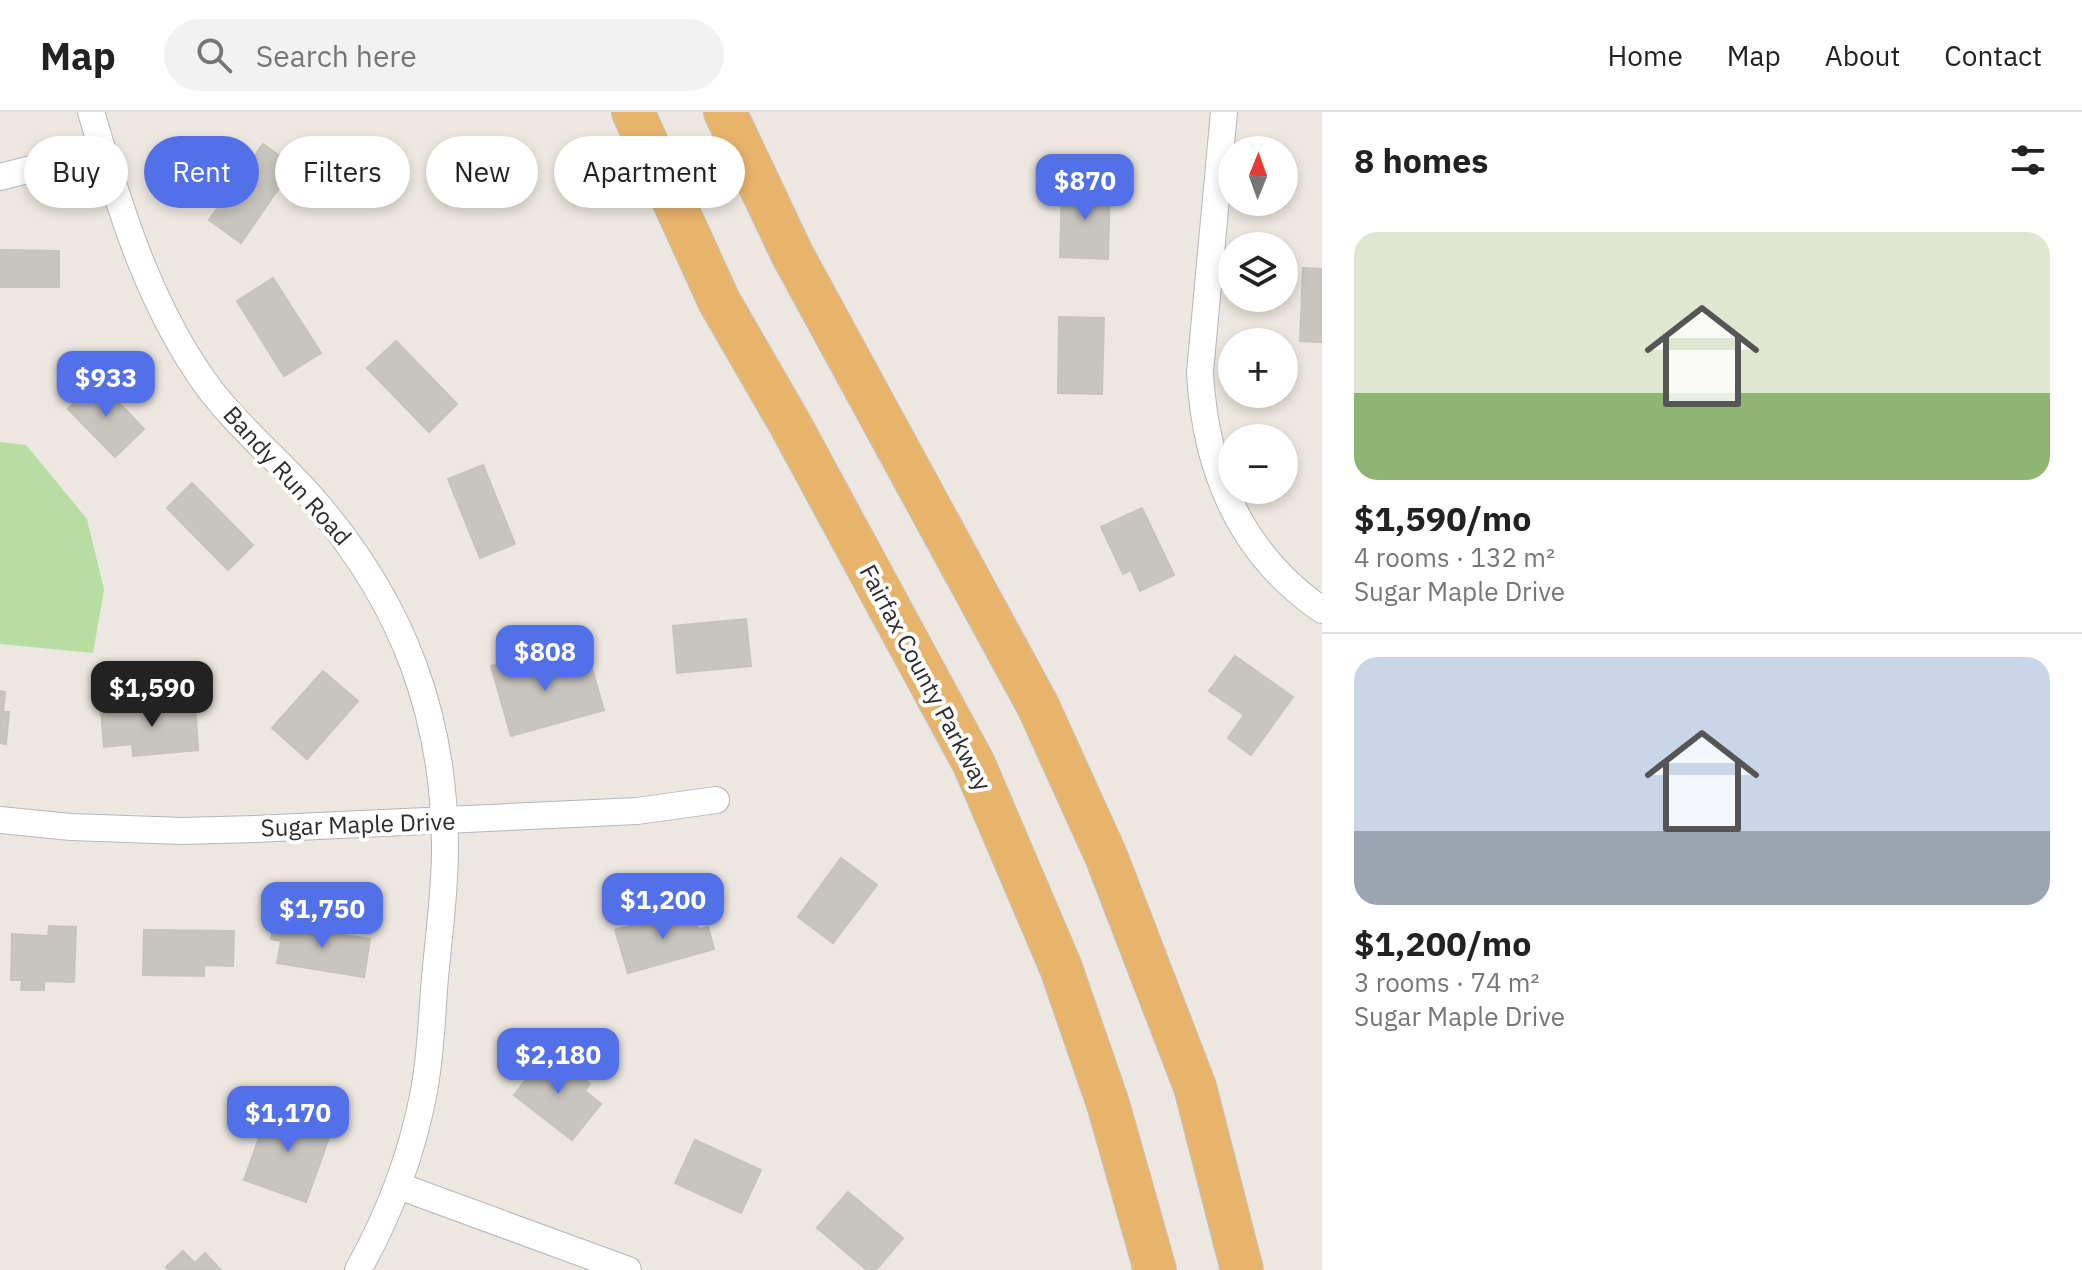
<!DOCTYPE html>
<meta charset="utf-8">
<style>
body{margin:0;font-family:"IBM Plex Sans",sans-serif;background:#f2f2f2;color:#222;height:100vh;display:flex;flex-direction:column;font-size:30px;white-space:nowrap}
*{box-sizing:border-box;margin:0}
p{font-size:26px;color:#767676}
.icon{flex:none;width:44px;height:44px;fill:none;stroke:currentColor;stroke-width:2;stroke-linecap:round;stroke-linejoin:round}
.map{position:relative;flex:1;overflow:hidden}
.details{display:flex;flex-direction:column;background:#fff;width:760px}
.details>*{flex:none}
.hud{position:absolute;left:24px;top:24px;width:760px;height:72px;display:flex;gap:16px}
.needle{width:52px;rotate:1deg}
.buttons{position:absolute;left:1218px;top:24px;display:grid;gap:16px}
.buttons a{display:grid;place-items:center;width:80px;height:80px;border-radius:50%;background:#fff;box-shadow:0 4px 12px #0003;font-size:40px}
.price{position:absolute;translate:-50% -68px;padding:0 18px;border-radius:16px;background:#5270e8;color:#fff;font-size:26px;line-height:52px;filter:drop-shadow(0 2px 4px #0008)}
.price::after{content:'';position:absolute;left:50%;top:48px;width:24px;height:18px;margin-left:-12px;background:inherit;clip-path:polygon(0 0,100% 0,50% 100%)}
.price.on{background:#222;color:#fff}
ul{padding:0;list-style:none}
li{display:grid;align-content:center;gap:16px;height:424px;padding:0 32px}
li+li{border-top:2px solid #e0e0e0}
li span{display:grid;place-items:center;height:248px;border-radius:24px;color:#555}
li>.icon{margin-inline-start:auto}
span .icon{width:144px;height:144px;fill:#fffc;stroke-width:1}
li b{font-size:34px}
h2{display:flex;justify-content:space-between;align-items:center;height:96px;padding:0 32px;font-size:34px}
.tag{padding:0 28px;border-radius:36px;background:#fff;box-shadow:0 4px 12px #0003;font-size:28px;line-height:72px}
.tag.on{background:#5270e8;color:#fff}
header{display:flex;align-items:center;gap:48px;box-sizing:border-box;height:112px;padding:0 40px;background:#fff;border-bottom:2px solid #e0e0e0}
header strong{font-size:38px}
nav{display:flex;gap:44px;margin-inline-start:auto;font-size:28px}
.search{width:560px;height:72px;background:#f2f2f2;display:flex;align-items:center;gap:20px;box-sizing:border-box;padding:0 28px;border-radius:44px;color:#767676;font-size:30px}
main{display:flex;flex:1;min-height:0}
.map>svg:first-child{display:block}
.green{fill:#b7dda3}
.building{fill:#c8c5bf;stroke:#c8c3ba;stroke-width:2}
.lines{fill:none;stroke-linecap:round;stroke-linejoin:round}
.minor-casing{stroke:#b4b6be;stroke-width:28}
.trunk-casing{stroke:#c4c4c4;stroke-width:44}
.minor{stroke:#fff;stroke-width:26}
.trunk{stroke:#e8b46c;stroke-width:42}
.labels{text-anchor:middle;stroke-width:8;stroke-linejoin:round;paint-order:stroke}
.street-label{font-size:24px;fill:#2c2c2c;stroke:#fff}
</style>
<header>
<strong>Map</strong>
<div class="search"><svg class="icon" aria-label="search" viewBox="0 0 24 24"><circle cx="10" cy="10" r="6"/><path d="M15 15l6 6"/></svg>Search here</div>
<nav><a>Home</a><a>Map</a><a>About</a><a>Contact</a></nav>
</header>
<main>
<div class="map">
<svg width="1322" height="1158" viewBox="0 0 1322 1158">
<rect width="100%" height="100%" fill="#ece7e0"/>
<!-- green -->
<path class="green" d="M0,330L26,333L87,407L104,478L93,541L0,532Z"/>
<!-- building -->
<g class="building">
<path d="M263,32L294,54L241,131L209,108Z"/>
<path d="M1062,73L1110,75L1108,147L1060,145Z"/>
<path d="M0,138L59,139V175H0Z"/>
<path d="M1303,156L1322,157V230L1300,229Z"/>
<path d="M273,166L321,241L284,264L237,189Z"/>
<path d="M1059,205L1104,206L1102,282L1058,281Z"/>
<path d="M396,229L457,292L429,320L367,256Z"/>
<path d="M97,268L144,317L115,345L68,297Z"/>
<path d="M483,353L515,432L480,446L448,367Z"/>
<path d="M192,371L253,433L228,458L167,396Z"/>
<path d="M1142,396L1174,463L1140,479L1131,458L1123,462L1101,415Z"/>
<path d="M746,507L751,554L677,561L673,514Z"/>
<path d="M531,543L534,553L553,547L556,559L590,550L604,598L511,624L491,554Z"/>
<path d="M1235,544L1293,585L1251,643L1228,626L1244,603L1209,579Z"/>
<path d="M323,559L358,589L307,647L272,616Z"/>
<path d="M0,579L5,580L3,600H9L6,632L0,631Z"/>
<path d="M195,591L198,638L133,644L132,632L104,635L101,599Z"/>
<path d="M841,746L877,773L833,831L798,805Z"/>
<path d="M692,796L698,818L708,815L714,837L628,861L615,818Z"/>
<path d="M273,812L370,827L364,865L277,851L281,829L271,827Z"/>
<path d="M49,814L76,815L74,870L44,869V878H21L22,868H11L12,822L48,824Z"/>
<path d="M144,818L234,819L233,854L204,853V864L143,863Z"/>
<path d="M548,939L590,972L585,979L601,992L572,1028L514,983Z"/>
<path d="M270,995L332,1017L306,1090L244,1068Z"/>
<path d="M695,1028L761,1058L741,1101L675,1071Z"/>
<path d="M848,1080L903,1126L876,1158H867L817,1116Z"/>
<path d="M183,1139L195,1151L205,1141L221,1158H169L166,1155Z"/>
</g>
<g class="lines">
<defs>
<g id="minor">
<path d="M91,0C118,90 145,181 197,259C230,310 278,346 317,392C403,493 445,604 445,737C445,780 439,822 435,865C432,902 431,942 424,979C412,1043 390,1101 358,1158"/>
<path d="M1224,0L1200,260C1205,357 1239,441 1322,498"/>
<path d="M0,65L103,39"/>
<path d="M0,708L71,715L182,719L255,717L637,699L716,688"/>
<path d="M399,1074L628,1158"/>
</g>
<g id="trunk">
<path d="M633,0L719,189L790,312L974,652L1061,856L1108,992L1155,1158"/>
<path d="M725,0L792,142L1038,594L1106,744L1195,975L1242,1158"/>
</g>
</defs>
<!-- minor casing -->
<use href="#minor" class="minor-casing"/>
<!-- trunk casing -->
<use href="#trunk" class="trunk-casing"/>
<!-- minor -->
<use href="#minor" class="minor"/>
<!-- trunk -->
<use href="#trunk" class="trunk"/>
</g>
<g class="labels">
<!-- street labels -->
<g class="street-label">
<text transform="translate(287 364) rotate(48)" y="8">Bandy Run Road</text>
<text transform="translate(925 566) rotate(62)" y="8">Fairfax County Parkway</text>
<text transform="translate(358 713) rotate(-2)" y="8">Sugar Maple Drive</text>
</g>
</g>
</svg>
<div class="buttons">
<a><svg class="needle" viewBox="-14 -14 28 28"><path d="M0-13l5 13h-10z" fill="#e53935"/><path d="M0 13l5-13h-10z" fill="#767676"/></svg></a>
<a><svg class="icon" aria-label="layers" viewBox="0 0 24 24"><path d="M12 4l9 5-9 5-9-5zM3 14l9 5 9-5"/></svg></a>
<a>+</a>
<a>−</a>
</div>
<b class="price" style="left:1085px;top:110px">$870</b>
<b class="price" style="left:106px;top:307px">$933</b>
<b class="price" style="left:545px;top:581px">$808</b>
<b class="price on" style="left:152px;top:617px">$1,590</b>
<b class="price" style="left:663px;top:829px">$1,200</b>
<b class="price" style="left:322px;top:838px">$1,750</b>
<b class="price" style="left:558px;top:984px">$2,180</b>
<b class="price" style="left:288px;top:1042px">$1,170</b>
<div class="hud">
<a class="tag">Buy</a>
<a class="tag on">Rent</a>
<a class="tag">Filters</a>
<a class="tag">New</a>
<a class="tag">Apartment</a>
</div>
</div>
<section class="details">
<h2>8 homes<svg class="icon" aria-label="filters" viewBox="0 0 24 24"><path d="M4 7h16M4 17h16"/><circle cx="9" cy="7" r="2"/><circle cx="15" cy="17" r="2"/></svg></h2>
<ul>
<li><span style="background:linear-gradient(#dfe7d0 65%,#8fb573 0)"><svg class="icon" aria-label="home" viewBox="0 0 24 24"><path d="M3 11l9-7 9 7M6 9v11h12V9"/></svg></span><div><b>$1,590/mo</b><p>4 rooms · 132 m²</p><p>Sugar Maple Drive</p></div></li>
<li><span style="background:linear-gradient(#c9d6e8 70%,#9aa5b1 0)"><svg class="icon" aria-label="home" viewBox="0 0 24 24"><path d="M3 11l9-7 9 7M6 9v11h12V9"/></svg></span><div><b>$1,200/mo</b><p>3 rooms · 74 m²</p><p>Sugar Maple Drive</p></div></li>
</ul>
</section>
</main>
